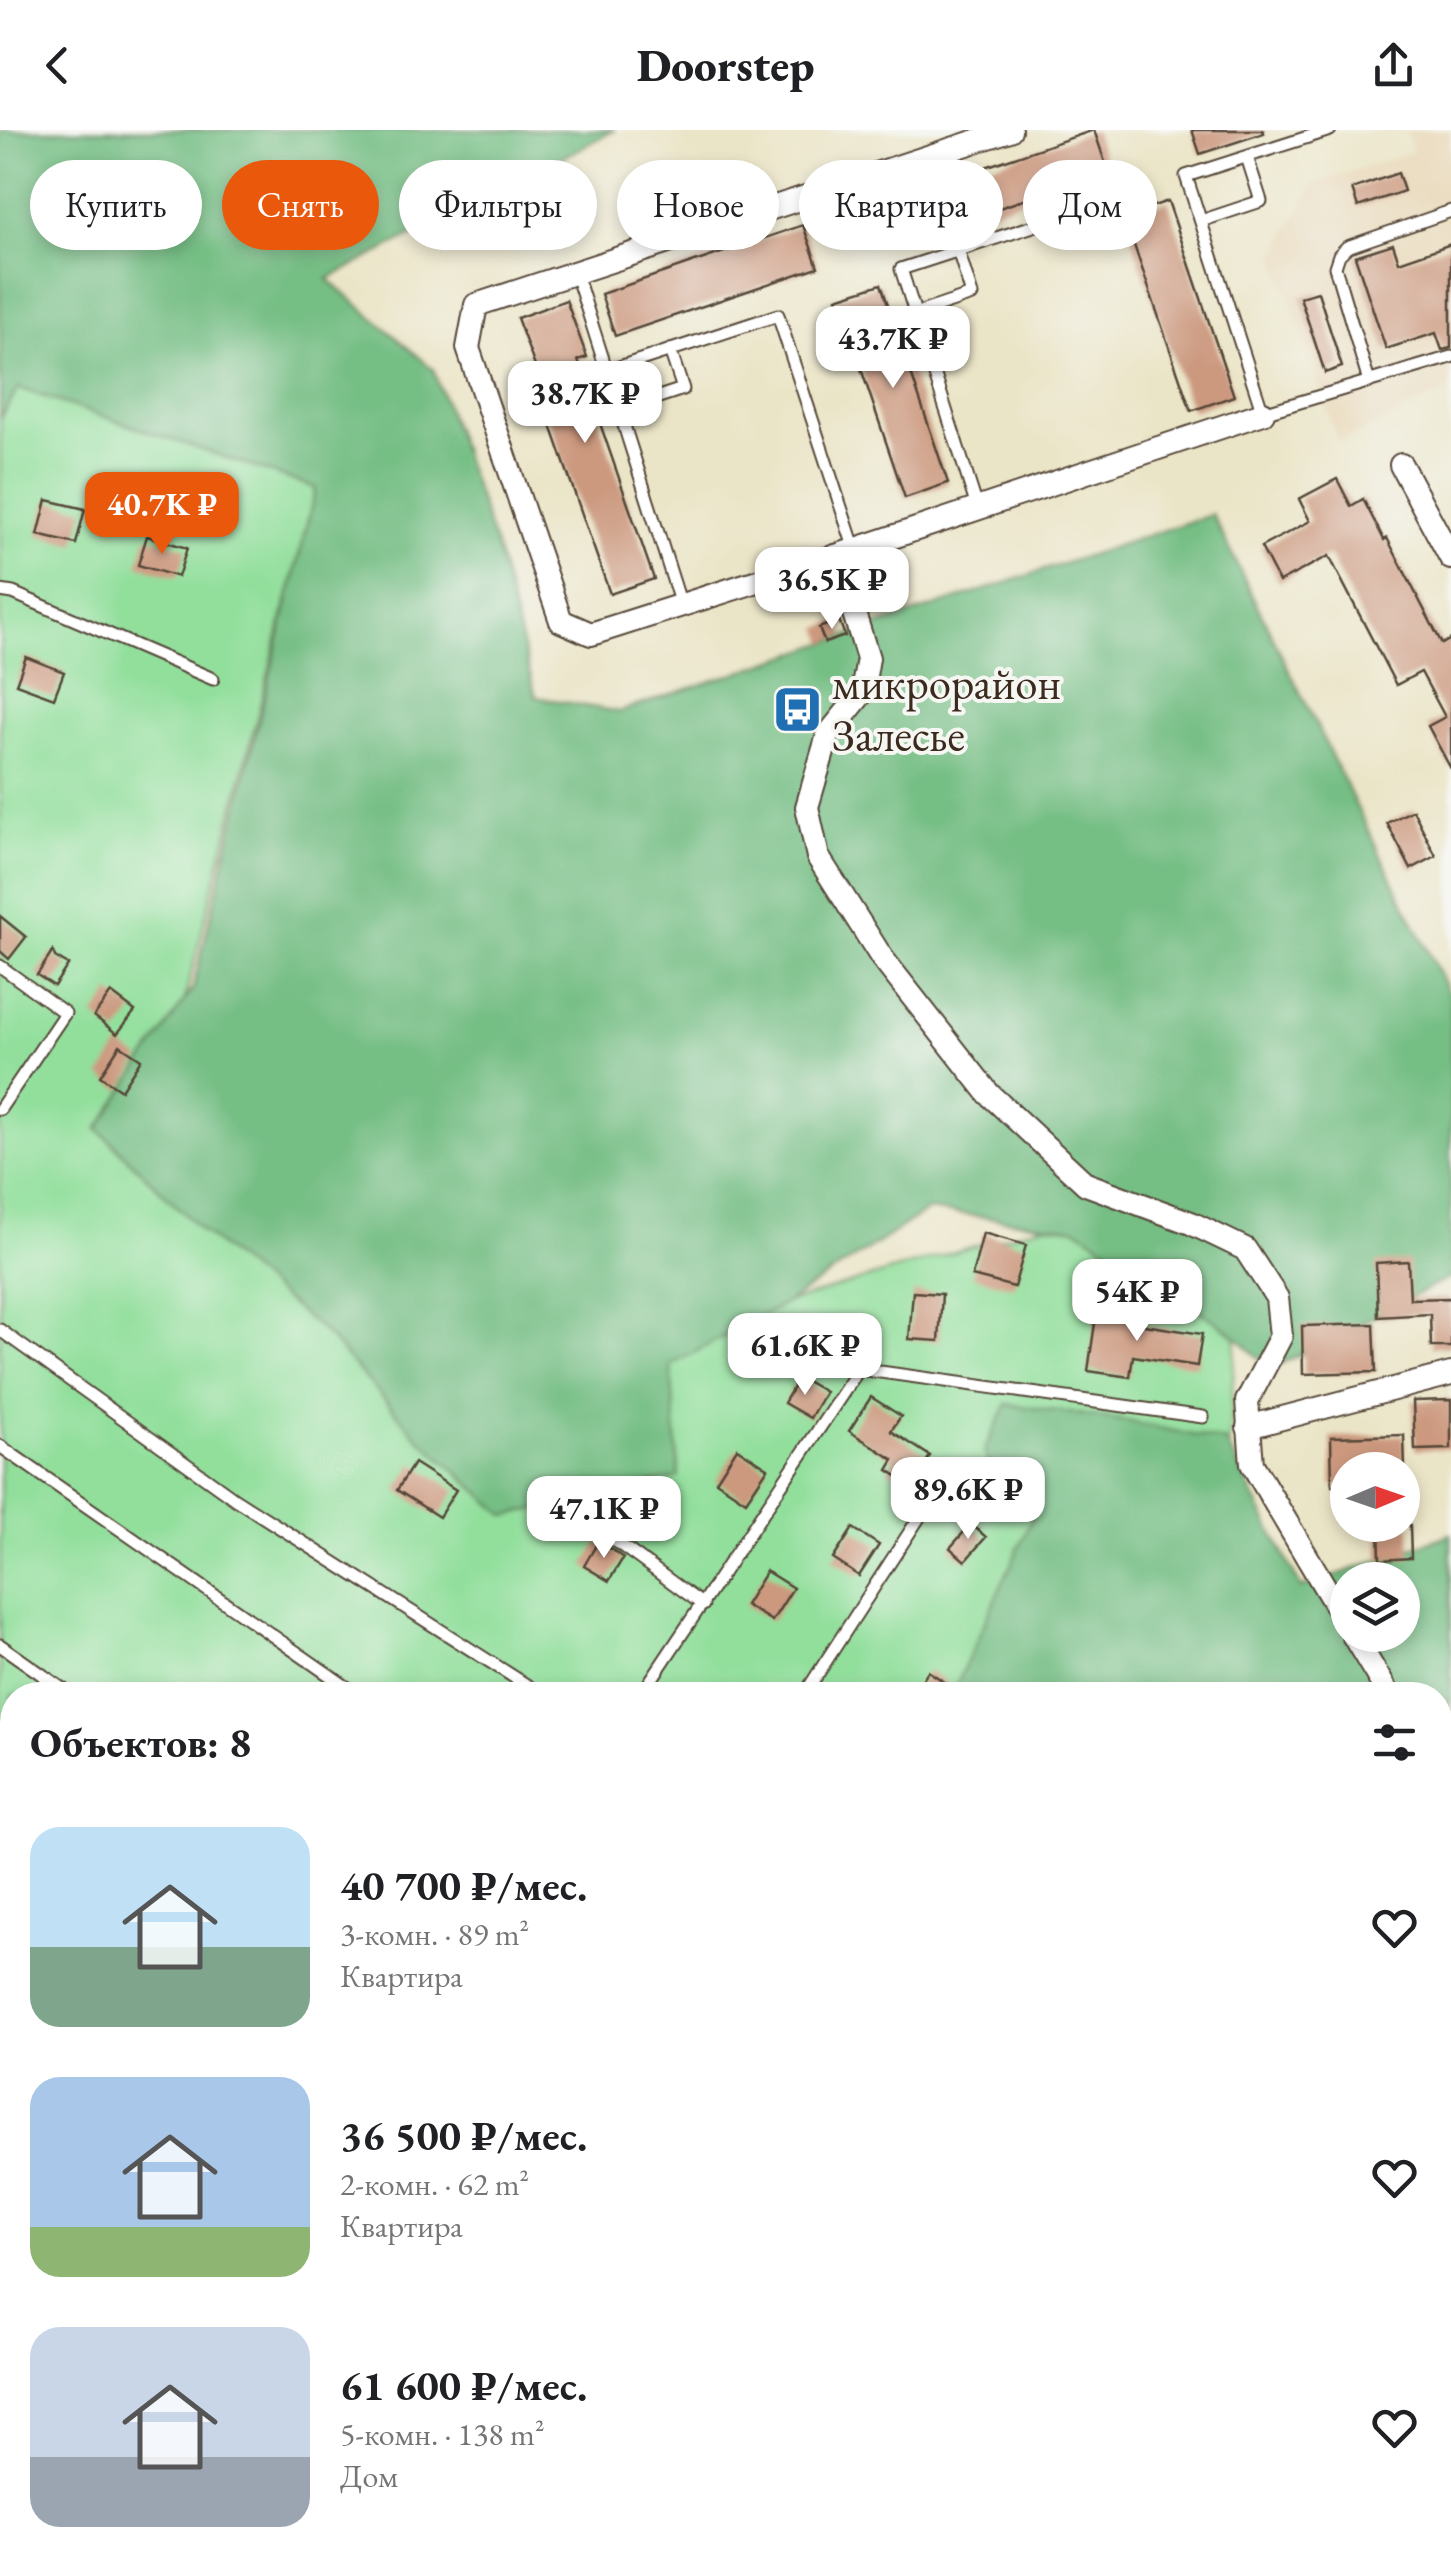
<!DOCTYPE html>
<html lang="ru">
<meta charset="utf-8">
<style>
body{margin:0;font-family:"EB Garamond",serif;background:#f2f2f2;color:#202124;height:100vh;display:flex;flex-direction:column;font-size:38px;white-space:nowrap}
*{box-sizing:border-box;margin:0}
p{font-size:32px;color:#757577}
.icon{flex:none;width:55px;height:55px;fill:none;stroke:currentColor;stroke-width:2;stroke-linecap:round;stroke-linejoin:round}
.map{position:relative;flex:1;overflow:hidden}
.sheet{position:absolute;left:0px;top:1552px;width:1452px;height:892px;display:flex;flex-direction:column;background:#fff;border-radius:40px 40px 0 0;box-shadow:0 5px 15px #0003}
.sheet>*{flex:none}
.hud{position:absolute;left:30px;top:30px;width:1392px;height:90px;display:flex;gap:20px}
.needle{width:65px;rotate:88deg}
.fabs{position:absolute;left:1330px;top:1322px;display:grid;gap:20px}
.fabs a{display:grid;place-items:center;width:90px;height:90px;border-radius:50%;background:#fff;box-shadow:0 5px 15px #0003;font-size:50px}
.price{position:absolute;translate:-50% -85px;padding:0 22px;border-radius:20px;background:#fff;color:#222;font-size:32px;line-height:65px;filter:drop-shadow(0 2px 5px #0008)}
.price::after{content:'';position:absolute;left:50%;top:60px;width:30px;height:22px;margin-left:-15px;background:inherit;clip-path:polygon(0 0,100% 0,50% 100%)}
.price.active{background:#ea580c;color:#fff}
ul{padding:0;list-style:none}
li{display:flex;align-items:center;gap:30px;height:250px;padding:0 30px}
li span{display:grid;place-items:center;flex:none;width:280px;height:200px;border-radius:30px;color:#555}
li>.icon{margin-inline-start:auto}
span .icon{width:120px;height:120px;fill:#fffc;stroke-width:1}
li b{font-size:42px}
h2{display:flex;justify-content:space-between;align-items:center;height:120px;padding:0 30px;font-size:42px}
.tag{padding:0 35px;border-radius:45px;background:#fff;box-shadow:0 5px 15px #0003;font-size:35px;line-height:90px}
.tag.active{background:#ea580c;color:#fff}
header{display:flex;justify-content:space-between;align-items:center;height:130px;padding:0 30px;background:#fff;font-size:45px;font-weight:800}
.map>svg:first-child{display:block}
.built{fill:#e9d9ba}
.green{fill:#92df9c;stroke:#66845d;stroke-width:2.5}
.forest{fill:#75be84;stroke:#587451;stroke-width:2.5;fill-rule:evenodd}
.building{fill:#cc997f}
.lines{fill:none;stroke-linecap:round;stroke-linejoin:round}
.lane-casing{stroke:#554638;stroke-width:15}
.street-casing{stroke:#554638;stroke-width:26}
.secondary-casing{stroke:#554638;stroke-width:36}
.lane{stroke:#fff;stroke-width:11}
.street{stroke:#fff;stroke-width:22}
.secondary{stroke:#fff;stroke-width:32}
.labels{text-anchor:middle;stroke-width:8;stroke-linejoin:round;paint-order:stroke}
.poi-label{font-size:45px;fill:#3b2a1e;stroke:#f6f6f2;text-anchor:start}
</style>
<header><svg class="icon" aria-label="back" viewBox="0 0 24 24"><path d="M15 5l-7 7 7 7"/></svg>Doorstep<svg class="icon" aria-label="share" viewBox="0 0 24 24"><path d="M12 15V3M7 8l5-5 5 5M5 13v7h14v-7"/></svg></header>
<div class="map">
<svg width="1451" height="2443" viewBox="0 0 1451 2443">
<rect width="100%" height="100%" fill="#f6f6f2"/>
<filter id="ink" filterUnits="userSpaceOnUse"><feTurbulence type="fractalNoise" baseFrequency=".01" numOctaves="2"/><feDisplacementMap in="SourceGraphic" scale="20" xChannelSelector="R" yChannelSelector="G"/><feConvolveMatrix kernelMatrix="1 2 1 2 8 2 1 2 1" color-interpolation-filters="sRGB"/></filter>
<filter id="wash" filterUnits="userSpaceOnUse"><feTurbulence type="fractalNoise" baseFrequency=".0048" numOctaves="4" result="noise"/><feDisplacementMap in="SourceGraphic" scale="40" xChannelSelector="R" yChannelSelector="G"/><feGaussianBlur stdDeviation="2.25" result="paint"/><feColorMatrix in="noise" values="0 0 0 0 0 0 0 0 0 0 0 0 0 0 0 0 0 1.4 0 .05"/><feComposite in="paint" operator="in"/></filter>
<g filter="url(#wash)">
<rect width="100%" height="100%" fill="#ebe5c8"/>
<!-- built -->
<path class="built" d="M1406,0H1451V259L1338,313L1275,127L1313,54L1413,22Z"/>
<!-- green -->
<g class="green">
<path d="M18,258L316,358L184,872L98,999L202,1101L325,1203L420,1309L671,1235L786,1173L1080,1084L1236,1206L1229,1310L1182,1565H12V2432L481,2433L473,2443H0V288Z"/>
<path d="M1440,1678L1451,1697V1845L1440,1850Z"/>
<path d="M494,2432H844L847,2443H485Z"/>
<path d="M994,2432L1045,2433L1049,2443H968Z"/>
</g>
<!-- forest -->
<g class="forest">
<path d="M0,0H615L328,149L433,239L497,421L536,567L619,582L1212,384L1451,868V1147L1271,1239L1231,1202L1077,1098L928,1080L786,1173L671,1235L679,1347L506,1386L420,1309L325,1203L202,1101L98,999L193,858L316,358L19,258L0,288Z"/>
<path d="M1007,1274L1127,1291L1226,1312L1301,1458L1451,1404V1569L1440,1596V1565H952L1032,1388L995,1346L984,1321ZM1348,1450H1402V1505H1348Z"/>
<path d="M1451,2084V2443H1049L1045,2433L1440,2432V2094Z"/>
</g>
<g id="blocks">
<!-- building -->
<g class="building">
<path d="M1094,0L1108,41L908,109L894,68Z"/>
<path d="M1192,0H1263L1264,3L1200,24Z"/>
<path d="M1398,43L1404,61L1358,77L1352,59Z"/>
<path d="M1168,71L1234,266L1191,281L1124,86Z"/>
<path d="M803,95L818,137L615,206L601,164Z"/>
<path d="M1393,114L1399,132L1451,114V218L1442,220L1436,203L1386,219L1355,126Z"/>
<path d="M881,154L948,353L905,368L837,168Z"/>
<path d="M1318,162L1342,237L1325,243L1300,167Z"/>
<path d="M566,170L587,227L578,230L654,449L610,464L540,264L545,263L517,188Z"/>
<path d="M1337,349L1351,376L1363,369L1384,410L1387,408L1442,514L1451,509V639L1428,596L1445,587L1421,542L1396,555L1329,426L1279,452L1261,417L1310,391L1299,369Z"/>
<path d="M47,370L85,379L76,414L38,405Z"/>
<path d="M147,406L187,418L178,447L138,435Z"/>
<path d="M839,490L845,506L825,513L819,498Z"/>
<path d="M26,527L64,542L54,568L16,554Z"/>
<path d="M1413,680L1436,726L1411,739L1387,693Z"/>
<path d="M0,786L26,807L9,829L0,821Z"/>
<path d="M53,821L55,827L68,835L54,856L37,845Z"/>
<path d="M111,863L135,881L117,904L94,886Z"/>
<path d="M120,915L141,929L121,960L100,946Z"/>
<path d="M983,1103L1026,1115L1014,1157L972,1146Z"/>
<path d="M1408,1131L1410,1169L1451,1168V1217H1431L1430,1184L1378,1187L1376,1133Z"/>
<path d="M913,1162L942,1164L939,1211L909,1209Z"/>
<path d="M1097,1179L1139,1185L1138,1194L1202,1204L1197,1236L1133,1226L1130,1247L1088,1241Z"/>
<path d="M1374,1194L1376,1242L1303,1244L1302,1196Z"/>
<path d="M799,1247L825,1262L810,1288L784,1273Z"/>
<path d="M871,1267L901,1286L891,1301L930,1326L912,1355L888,1340L894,1330L849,1301Z"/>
<path d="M1451,1270V1319L1415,1320L1413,1271Z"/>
<path d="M1404,1305L1405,1340H1348V1356H1332L1331,1307Z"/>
<path d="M737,1318L768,1338L746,1371L716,1351Z"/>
<path d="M414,1333L456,1360L439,1387L397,1360Z"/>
<path d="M971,1394L986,1407L965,1431L950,1418Z"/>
<path d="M1379,1395H1410L1411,1428L1380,1430Z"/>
<path d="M853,1398L879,1415L859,1446L833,1429Z"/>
<path d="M599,1410L623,1428L609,1451L584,1436Z"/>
<path d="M766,1441L793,1458L772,1491L745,1475Z"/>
<path d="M928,1541L949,1555L943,1565H912Z"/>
</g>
</g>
</g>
<g filter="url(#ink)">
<use href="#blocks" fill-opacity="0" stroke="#554638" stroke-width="2.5"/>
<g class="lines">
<defs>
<g id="lane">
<path d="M1330,0L1186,46L1263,283L1451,227"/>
<path d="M688,51L707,98"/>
<path d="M1201,91L1261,71L1247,27"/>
<path d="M575,141L681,475"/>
<path d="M915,184L972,165L958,120"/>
<path d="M607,241L778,185L855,420"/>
<path d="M1369,252L1335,137L1339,125L1347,117L1451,81"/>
<path d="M619,280L683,259L670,220"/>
<path d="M977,377L901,139L1095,76"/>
<path d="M0,461L13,463L213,549"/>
<path d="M0,836L65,883L0,979"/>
<path d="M0,1200L235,1369L542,1565"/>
<path d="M0,1316L358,1565"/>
<path d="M610,1407L703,1475"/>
<path d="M0,1515L71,1565"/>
<path d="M641,1565L859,1239L1203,1287"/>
<path d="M804,1565L948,1343"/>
<path d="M0,1724L12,1733"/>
<path d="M0,2239L12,2244"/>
<path d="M0,2428L36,2443"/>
<path d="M452,2443L461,2432"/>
</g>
<g id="street">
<path d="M1010,0L476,175L468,218L561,491L591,504L836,426L1263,283"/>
<path d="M1401,335L1451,428"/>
<path d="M836,426L868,528L862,563L828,605L807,677L818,727L882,828L989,964L1086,1054L1191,1093L1245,1119L1277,1168L1281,1206L1247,1271L1252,1334L1348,1496"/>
<path d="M1248,1297L1451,1244"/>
<path d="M1353,1505L1389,1565"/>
<path d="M1440,1648L1451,1662"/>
<path d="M0,2029L12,2035"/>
<path d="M874,2432L882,2443"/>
</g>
<g id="secondary">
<path d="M1440,2059L1451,2050"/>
<path d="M916,2443L946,2432"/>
</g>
</defs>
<!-- lane casing -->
<use href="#lane" class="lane-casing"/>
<!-- street casing -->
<use href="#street" class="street-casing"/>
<!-- secondary casing -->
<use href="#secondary" class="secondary-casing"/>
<!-- lane -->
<use href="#lane" class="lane"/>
<!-- street -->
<use href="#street" class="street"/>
<!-- secondary -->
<use href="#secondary" class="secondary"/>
</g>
</g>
<!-- icons -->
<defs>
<symbol id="bus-square" viewBox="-11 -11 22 22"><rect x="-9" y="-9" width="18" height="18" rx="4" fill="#1f6fb2" stroke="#f6f6f2"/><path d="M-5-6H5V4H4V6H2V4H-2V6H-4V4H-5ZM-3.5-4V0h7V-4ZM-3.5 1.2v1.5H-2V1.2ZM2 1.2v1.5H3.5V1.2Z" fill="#fff"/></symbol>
</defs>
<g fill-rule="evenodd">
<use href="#bus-square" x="770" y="552" width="55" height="55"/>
</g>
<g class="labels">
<!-- poi labels -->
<g class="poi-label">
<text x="832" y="569">микрорайон<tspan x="832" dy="52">Залесье</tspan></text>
</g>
</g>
</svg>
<div class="fabs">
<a><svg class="needle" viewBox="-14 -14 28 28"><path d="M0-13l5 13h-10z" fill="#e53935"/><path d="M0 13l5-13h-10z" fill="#757577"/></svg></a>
<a><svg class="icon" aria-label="layers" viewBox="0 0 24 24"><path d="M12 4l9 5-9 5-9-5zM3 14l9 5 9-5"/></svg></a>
</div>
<b class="price" style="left:893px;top:261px">43.7K ₽</b>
<b class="price" style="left:585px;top:316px">38.7K ₽</b>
<b class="price active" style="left:162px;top:427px">40.7K ₽</b>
<b class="price" style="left:832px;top:502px">36.5K ₽</b>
<b class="price" style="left:1137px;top:1214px">54K ₽</b>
<b class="price" style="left:805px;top:1268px">61.6K ₽</b>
<b class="price" style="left:968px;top:1412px">89.6K ₽</b>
<b class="price" style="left:604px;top:1431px">47.1K ₽</b>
<div class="hud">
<a class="tag">Купить</a>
<a class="tag active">Снять</a>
<a class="tag">Фильтры</a>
<a class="tag">Новое</a>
<a class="tag">Квартира</a>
<a class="tag">Дом</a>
</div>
<section class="sheet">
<h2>Объектов: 8<svg class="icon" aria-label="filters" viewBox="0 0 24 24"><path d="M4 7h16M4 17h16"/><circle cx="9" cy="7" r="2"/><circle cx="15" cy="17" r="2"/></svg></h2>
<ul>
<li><span style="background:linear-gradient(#bfe0f5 60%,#7fa58c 0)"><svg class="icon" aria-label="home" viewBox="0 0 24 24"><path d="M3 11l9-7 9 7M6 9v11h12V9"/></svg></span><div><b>40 700 ₽/мес.</b><p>3-комн. · 89 m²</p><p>Квартира</p></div><svg class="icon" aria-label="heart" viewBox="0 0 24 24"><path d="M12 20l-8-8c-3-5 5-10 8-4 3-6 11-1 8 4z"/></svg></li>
<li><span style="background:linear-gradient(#a9c7e8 75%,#8fb573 0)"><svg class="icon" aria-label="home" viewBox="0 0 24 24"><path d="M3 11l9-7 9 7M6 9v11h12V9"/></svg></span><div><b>36 500 ₽/мес.</b><p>2-комн. · 62 m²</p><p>Квартира</p></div><svg class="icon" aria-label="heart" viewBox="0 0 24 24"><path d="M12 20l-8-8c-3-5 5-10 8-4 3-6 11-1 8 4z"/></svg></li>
<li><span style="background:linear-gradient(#c9d6e8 65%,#9aa5b1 0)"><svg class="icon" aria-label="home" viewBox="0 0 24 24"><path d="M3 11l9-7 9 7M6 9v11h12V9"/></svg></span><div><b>61 600 ₽/мес.</b><p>5-комн. · 138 m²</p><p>Дом</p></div><svg class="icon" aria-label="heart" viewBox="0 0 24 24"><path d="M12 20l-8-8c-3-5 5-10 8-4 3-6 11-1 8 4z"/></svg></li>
</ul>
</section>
</div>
